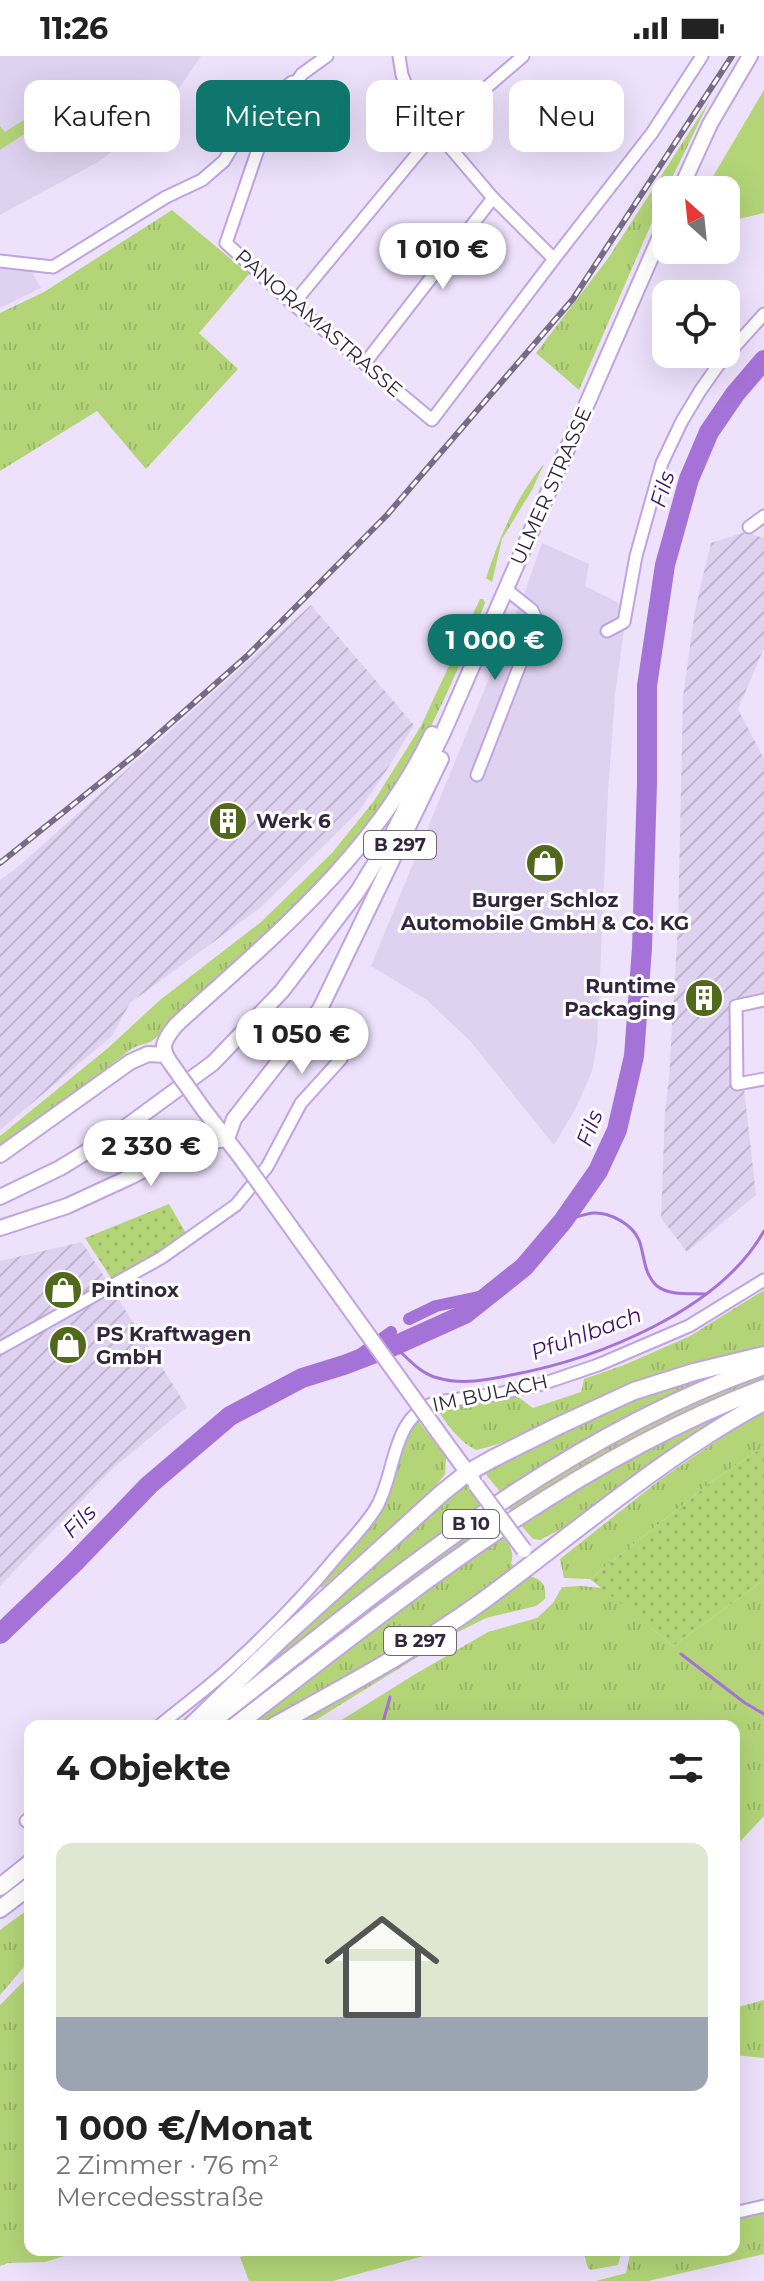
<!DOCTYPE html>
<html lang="de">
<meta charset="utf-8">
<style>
body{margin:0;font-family:Montserrat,sans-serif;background:#f2f2f2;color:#222;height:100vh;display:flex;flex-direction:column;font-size:30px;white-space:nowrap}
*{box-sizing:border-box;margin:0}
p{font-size:26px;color:#767676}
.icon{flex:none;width:44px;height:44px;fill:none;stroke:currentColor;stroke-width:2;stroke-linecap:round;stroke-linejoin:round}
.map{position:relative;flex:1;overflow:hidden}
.details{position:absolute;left:24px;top:1664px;width:716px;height:536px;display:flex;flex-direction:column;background:#fff;border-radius:16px;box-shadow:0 8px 32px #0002}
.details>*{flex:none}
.guide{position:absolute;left:24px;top:24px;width:716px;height:72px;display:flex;gap:16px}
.needle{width:52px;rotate:333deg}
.controls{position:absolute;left:652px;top:120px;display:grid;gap:16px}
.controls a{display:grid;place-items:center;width:88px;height:88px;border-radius:16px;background:#fff;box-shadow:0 8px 32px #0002;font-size:40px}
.price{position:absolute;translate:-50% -68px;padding:0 18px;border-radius:28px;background:#fff;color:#222;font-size:26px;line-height:52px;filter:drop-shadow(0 2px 4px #0008)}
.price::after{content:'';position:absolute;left:50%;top:48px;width:24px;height:18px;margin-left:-12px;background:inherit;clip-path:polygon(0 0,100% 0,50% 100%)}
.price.selected{background:#0f766e;color:#fff}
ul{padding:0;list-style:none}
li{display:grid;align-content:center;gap:16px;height:424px;padding:0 32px}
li+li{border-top:2px solid #e0e0e0}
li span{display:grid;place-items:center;height:248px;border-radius:16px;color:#555}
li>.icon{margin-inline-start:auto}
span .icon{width:144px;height:144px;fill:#fffc;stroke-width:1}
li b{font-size:34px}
h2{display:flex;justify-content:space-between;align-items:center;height:96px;padding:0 32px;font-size:34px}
.pill{padding:0 28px;border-radius:16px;background:#fff;box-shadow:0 8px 32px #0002;font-size:28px;line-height:72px}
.pill.selected{background:#0f766e;color:#fff}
.status{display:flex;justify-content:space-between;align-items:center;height:56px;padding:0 40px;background:#fff;direction:ltr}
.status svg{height:22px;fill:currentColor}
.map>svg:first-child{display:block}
.built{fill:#dfd2f0}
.industrial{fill:url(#industrial-furrows)}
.grass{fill:url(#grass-tufts)}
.park{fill:#b3d578}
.garden{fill:url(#garden-dots)}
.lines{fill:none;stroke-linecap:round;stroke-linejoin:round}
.stream{stroke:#a573d7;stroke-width:3}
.canal{stroke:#a573d7;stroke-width:12}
.river{stroke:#a573d7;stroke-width:20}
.minor-casing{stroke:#c0a3e2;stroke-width:15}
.major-casing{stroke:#c0a3e2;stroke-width:18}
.highway-casing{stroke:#c0a3e2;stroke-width:20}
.minor{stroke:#fff;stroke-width:11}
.major{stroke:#fff;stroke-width:14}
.highway{stroke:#fff;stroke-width:16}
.rail-casing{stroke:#776b85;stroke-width:6}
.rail{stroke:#fff;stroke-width:3;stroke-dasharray:9;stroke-linecap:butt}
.major-bridge-casing{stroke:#c0a3e2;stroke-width:18;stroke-linecap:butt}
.major-bridge{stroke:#fff;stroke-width:14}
.labels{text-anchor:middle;stroke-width:6;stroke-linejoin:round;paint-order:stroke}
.shield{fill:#fff;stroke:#706779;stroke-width:2}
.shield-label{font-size:18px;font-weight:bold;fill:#32263f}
.street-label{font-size:20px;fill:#32263f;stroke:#fff}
.poi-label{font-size:20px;font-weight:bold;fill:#32263f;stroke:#fff;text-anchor:start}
.water-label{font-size:22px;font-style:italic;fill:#440f6a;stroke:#fff}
</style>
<div class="status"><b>11:26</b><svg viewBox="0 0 49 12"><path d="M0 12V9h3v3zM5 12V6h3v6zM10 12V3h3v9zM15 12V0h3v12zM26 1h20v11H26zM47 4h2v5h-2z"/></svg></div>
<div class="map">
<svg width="764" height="2225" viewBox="0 0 764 2225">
<defs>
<pattern id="industrial-furrows" width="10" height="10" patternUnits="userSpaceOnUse" patternTransform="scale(2)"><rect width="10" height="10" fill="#dfd2f0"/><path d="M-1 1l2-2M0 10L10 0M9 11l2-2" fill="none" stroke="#c0b4cf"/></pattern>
<pattern id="grass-tufts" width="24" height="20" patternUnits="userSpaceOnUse" patternTransform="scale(2)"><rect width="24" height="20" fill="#b3d578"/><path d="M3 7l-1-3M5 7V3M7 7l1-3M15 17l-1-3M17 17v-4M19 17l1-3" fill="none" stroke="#9ab769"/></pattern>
<pattern id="garden-dots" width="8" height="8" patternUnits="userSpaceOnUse" patternTransform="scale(2)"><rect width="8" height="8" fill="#b3d578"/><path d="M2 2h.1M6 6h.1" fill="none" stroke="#9ab769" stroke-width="1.8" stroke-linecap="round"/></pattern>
</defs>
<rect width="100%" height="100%" fill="#ede1fc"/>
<!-- built -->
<g class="built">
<path d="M0,0H201L158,63L98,106L0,159Z"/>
<path d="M0,210L31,214L41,232L0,252Z"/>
<path d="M542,487L589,508L585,530L627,551L615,639L608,736L597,988L592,1015L577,1050L554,1089L471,986L427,944L371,910L525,535Z"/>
</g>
<!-- industrial -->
<g class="industrial">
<path d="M745,476L764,482V592L738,653L764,703V939L740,944L743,1024L756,1139L687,1196L661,1162L665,1056L669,1022L678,868L683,641L695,554L711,487Z"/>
<path d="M311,549L414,669L386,715L359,755L261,851L130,947L112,980L0,1074V824L19,810Z"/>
<path d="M82,1186L187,1351L112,1413L0,1530V1205Z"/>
</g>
<!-- grass -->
<g class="grass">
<path d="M710,44L666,134L579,334L536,297L609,201Z"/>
<path d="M172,154L249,218L199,277L238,313L146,413L97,355L0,415V257L44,236Z"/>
<path d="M544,408L532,434L502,483L492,526L486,522C500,481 515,442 544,408Z"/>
<path d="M480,543H483L485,547C457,617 423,698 377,759C316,839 237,901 165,969C151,995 144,982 126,997C84,1029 43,1061 0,1091V1080L108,992L160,944L261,866L332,797L374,745L421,670Z"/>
<path d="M764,1234V1289C705,1304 651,1320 595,1343C556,1360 517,1385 476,1394C458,1385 448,1369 436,1352L518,1341L533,1352L581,1336L584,1323L624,1309L690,1280Z"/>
<path d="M764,1316V1324C674,1358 592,1404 511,1455L507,1450C564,1414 622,1378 684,1350C710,1337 737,1327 764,1316Z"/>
<path d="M717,1317L718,1319C642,1352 572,1394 501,1437L484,1416L486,1413L585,1365L653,1337Z"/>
<path d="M741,1347L742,1350L708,1369L559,1474L540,1484L533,1483L519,1467L636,1397Z"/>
<path d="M764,1357V1390L710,1427L590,1523L564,1522L560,1503L661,1423L746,1365Z"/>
<path d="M415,1361L446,1401L445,1418L434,1432L322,1532L317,1528L378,1458L407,1376Z"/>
<path d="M463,1430H467L482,1452L390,1518L245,1629L296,1573L439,1445Z"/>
<path d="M489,1462L493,1467L397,1537L224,1670H215L393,1532Z"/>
<path d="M501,1479C509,1488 515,1495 511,1507L513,1509C505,1524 484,1534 470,1544C403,1591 331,1631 258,1670H247L348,1591Z"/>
<path d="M525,1520C541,1521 547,1528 545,1543L536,1550L486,1562L458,1576L306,1670H283Z"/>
<path d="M764,1524V1760L734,1792V1670H332L412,1620L488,1576L537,1562L553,1547L562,1531L582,1530L602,1532L673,1590Z"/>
<path d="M30,1852V1904L0,1939V1874Z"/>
<path d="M30,1919V2194H84L45,2206L8,2207L0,2210V1949Z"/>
<path d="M764,1944V2002L734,1999V1952Z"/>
<path d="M764,2154V2198L648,2225H596L626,2217L631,2194H734V2161Z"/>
<path d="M583,2194H622L618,2209L591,2214L588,2212Z"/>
</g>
<!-- park -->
<g class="park">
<path d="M764,34V157L726,166V134H705Z"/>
<path d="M46,50L52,60L0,94V70L5,76Z"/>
<path d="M260,2194H445L333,2225H249L240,2201Z"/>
</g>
<!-- garden -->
<g class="garden">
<path d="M169,1148L187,1179L167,1192L111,1222L85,1182Z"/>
<path d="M764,1390V1524L673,1590L590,1523L710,1427Z"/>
</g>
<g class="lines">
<!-- stream -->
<g class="stream">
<path d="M563,1165C572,1163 583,1158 593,1157C610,1156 632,1168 639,1184C645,1200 643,1217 657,1230C670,1240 690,1237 706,1238"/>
<path d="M394,1290C408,1302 420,1318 438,1322C462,1329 487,1324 511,1319C597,1303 719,1255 764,1175"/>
<path d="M681,1598L745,1647L764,1658"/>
<path d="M382,1670L390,1641"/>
</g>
<!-- canal -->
<g class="canal">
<path d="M409,1263L436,1250L488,1239"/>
<path d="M347,1308L391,1276"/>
</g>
<!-- river -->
<path class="river" d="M0,1578L74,1507L149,1429L230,1360L302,1322L344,1309L394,1290L465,1258L524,1211L563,1165L598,1115L617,1074L634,1000L642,892L647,727V630L665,509L689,423L709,376L735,338L764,304"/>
<defs>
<g id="minor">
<path d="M327,0L302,18L267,67L226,187L293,248L432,364L554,203L652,77L702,0"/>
<path d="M399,0L402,19L414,49L493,142L554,203"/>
<path d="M0,205L53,211L166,141L202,124L224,105L242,75L263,49L292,26"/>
<path d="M293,248L437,74L523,0"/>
<path d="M365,307L493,142"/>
<path d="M749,471L764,460"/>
<path d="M607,575L624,566L636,500L662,407L682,365L700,335L719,308L764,258"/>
<path d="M477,719L537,565L532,554L507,534"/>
<path d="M764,944L736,950L737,1028L764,1023"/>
<path d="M0,1292L161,1202L236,1149L267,1111L301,1047L341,1003"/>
<path d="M159,1670C184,1649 211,1630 235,1607C271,1574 306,1538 337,1500C350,1485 365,1470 376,1452C397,1417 390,1360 437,1346L498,1338L542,1328L598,1309L689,1270L764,1224"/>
<path d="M26,1765L30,1762"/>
<path d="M734,2157L764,2150"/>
</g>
<g id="major">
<path d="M680,134L710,68L750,0"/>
<path d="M172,1009C159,992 163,985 176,969C272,882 375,798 432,678"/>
<path d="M204,1054L241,1102"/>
<path d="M227,1083L234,1063L320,953L441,703"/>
<path d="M0,1099L130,1006L148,998L165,999"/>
<path d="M0,1141L60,1112L119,1076L213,1007L282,935L358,835L391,781L443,677L666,167"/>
<path d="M0,1172L67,1150L130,1121L198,1087L227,1083"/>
<path d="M438,1376L473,1424"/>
</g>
<g id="highway">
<path d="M191,1670L281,1583L442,1437L467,1417L492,1403L558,1370L634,1335L694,1316L764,1299"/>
<path d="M206,1670C379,1535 553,1383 764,1310"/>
<path d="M235,1670C402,1542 566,1407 764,1332"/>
<path d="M274,1670C346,1630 418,1592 484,1544C576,1476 663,1400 764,1346"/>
<path d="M0,1831L30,1807"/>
<path d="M0,1853L30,1830"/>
</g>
</defs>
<!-- minor casing -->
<use href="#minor" class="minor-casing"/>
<!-- major casing -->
<use href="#major" class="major-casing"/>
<!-- highway casing -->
<use href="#highway" class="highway-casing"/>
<!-- minor -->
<use href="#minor" class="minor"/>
<!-- major -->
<use href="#major" class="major"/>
<!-- highway -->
<use href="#highway" class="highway"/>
<defs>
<path id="rail" d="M0,807L136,698L247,600L387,459L573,243L732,0"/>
</defs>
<!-- rail casing -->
<use href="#rail" class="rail-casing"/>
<!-- rail -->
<use href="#rail" class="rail"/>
<defs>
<g id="major-bridge">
<path d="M172,1009L204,1054"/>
<path d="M241,1102L438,1376"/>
<path d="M476,1429L524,1494"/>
</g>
</defs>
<!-- major-bridge casing -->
<use href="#major-bridge" class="major-bridge-casing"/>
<!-- major-bridge -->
<use href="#major-bridge" class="major-bridge"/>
</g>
<!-- icons -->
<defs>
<symbol id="building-disc" viewBox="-11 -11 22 22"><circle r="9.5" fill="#50691a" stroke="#fff"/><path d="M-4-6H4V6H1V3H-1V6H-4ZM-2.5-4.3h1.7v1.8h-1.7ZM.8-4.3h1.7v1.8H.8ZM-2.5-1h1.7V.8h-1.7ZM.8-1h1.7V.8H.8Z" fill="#fff"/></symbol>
<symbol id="shop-disc" viewBox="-11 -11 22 22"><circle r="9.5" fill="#50691a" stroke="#fff"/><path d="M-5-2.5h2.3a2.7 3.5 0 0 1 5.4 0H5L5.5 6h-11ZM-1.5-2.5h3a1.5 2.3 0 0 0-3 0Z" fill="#fff"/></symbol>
</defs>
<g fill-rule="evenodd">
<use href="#building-disc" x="206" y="743" width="44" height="44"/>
<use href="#shop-disc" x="523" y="785" width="44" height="44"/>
<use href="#building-disc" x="682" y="920" width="44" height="44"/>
<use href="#shop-disc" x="41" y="1212" width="44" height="44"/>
<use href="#shop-disc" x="46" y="1267" width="44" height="44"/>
</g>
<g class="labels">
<!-- shield labels -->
<g class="shield">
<rect x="364" y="775" width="72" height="28" rx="6"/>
<rect x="443" y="1454" width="56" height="28" rx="6"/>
<rect x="384" y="1571" width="72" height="28" rx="6"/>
</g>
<g class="shield-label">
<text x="400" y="795">B 297</text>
<text x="471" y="1474">B 10</text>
<text x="420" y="1591">B 297</text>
</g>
<!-- street labels -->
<g class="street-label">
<text transform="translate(319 267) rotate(41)" y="7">PANORAMASTRASSE</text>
<text transform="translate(551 430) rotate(-66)" y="7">ULMER STRASSE</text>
<text transform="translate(490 1337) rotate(-12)" y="7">IM BULACH</text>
</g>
<!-- poi labels -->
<g class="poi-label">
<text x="256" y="772">Werk 6</text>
<text x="545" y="851" text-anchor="middle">Burger Schloz<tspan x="545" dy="23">Automobile GmbH &amp; Co. KG</tspan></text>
<text x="676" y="937" text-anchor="end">Runtime<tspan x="676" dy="23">Packaging</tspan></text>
<text x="91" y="1241">Pintinox</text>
<text x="96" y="1285">PS Kraftwagen<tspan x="96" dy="23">GmbH</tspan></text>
</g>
<!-- water labels -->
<g class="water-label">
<text transform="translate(662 433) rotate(-73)" y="8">Fils</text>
<text transform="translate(589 1072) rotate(-69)" y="8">Fils</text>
<text transform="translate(586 1277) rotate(-20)" y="8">Pfuhlbach</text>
<text transform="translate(79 1465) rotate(-45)" y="8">Fils</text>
</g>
</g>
</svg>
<div class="controls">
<a><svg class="needle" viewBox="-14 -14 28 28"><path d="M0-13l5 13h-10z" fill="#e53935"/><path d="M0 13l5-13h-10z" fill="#767676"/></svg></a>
<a><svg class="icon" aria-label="locate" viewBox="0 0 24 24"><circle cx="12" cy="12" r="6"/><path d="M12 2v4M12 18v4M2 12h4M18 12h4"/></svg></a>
</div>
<b class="price" style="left:443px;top:235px">1 010 €</b>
<b class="price selected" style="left:495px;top:626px">1 000 €</b>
<b class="price" style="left:302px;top:1020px">1 050 €</b>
<b class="price" style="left:151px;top:1132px">2 330 €</b>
<div class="guide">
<a class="pill">Kaufen</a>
<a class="pill selected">Mieten</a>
<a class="pill">Filter</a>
<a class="pill">Neu</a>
</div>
<section class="details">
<h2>4 Objekte<svg class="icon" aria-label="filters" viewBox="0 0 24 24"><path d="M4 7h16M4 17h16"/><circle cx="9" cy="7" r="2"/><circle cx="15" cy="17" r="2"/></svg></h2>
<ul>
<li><span style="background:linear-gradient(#dfe7d0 70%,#9aa5b1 0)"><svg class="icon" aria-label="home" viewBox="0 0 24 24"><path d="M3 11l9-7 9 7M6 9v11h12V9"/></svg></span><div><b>1 000 €/Monat</b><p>2 Zimmer · 76 m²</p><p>Mercedesstraße</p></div></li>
</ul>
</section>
</div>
